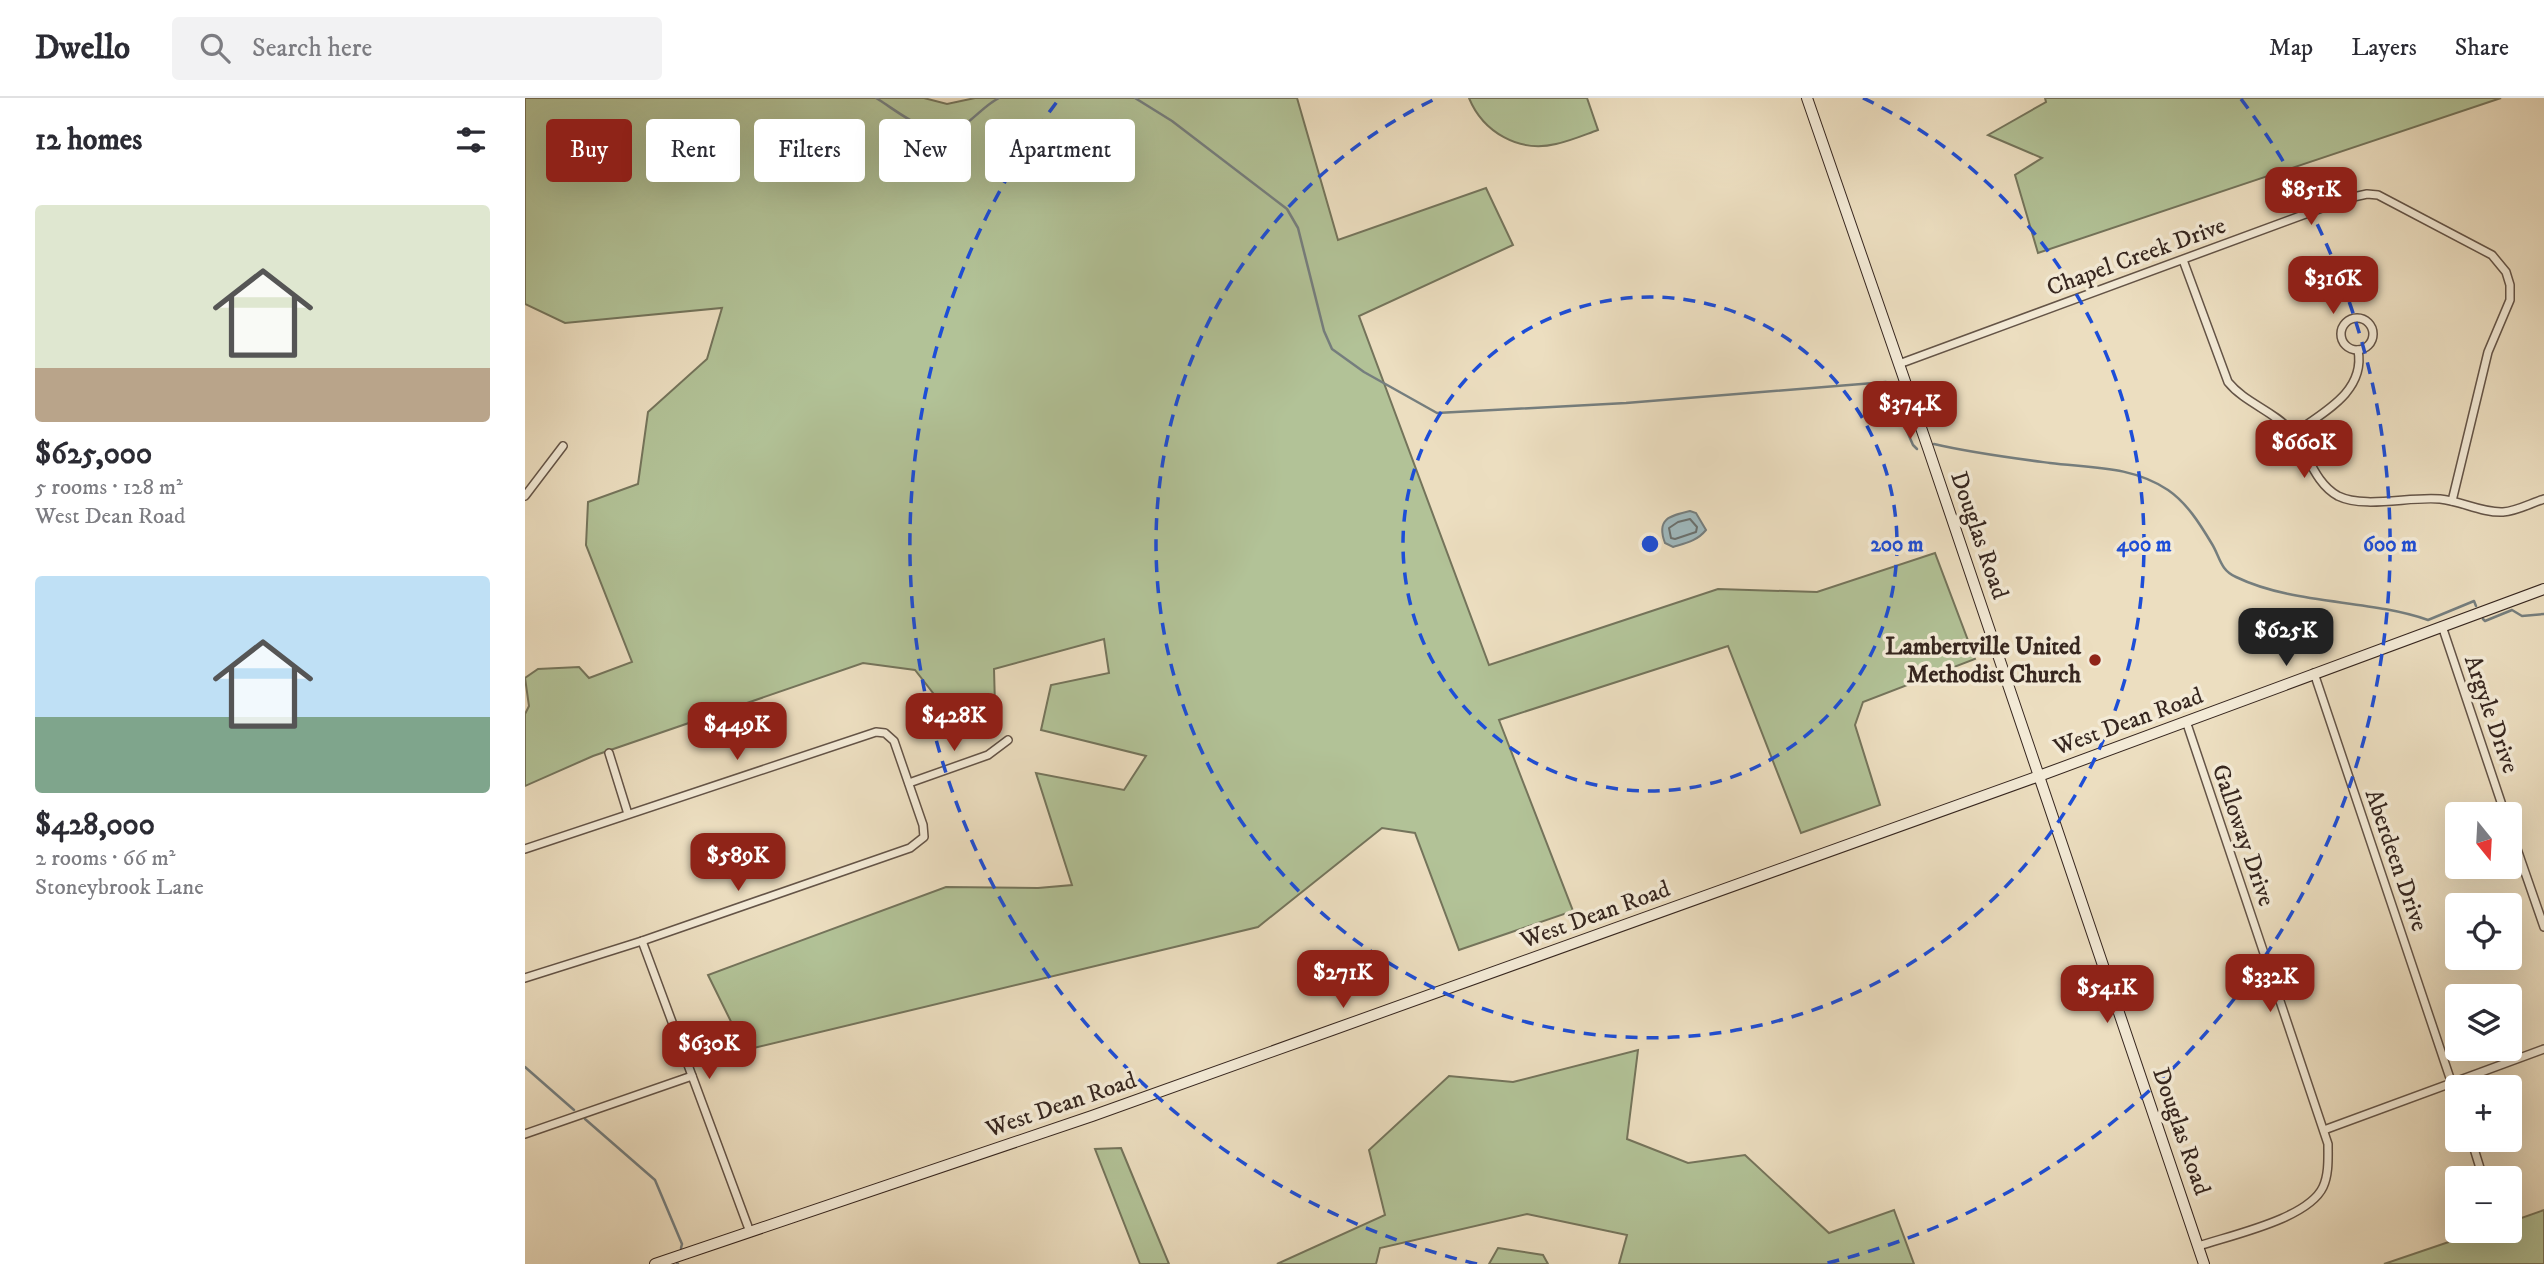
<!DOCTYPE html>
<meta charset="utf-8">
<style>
body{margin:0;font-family:"IM FELL DW Pica",serif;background:#f2f2f3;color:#2b2b33;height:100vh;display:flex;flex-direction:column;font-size:26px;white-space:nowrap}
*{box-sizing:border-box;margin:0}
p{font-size:23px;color:#7c7c81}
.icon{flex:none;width:38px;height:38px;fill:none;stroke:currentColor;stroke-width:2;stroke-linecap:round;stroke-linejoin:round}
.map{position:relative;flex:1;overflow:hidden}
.panel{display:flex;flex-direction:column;background:#fff;width:525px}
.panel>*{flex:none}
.top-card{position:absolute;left:21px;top:21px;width:665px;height:63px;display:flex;gap:14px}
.needle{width:46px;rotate:162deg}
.controls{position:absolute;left:1920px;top:704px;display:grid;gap:14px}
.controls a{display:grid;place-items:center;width:77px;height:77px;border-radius:7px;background:#fff;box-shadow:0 7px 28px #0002;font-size:35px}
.price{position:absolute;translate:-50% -60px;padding:0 16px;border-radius:14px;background:#8f2418;color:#fff;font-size:23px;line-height:46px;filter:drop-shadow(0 2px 4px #0008)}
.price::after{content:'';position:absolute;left:50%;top:42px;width:21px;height:16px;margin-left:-10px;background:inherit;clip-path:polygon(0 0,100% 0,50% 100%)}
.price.current{background:#222;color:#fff}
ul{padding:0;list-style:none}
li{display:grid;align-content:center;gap:14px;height:371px;padding:0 35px}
li span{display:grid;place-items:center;height:217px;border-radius:7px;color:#555}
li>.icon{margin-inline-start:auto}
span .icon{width:126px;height:126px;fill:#fffc;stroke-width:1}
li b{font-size:30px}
h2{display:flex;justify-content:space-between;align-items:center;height:84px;padding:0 35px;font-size:30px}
.tag{padding:0 24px;border-radius:7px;background:#fff;box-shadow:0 7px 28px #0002;font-size:24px;line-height:63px}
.tag.current{background:#8f2418;color:#fff}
header{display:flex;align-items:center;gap:42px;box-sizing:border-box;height:98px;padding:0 35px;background:#fff;border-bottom:2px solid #e1e1e2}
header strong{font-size:33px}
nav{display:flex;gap:38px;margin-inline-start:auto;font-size:24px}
.search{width:490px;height:63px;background:#f2f2f3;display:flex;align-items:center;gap:18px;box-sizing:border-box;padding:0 24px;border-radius:7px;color:#7c7c81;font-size:26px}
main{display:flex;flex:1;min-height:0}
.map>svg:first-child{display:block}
.green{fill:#b2c297;stroke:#74745b;stroke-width:2}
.water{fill:#9fb9be;stroke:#757e7e;stroke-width:2}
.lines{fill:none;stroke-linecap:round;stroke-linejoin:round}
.shore{stroke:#6a706e;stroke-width:2}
.stream{stroke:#757e7e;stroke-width:2.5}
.street-casing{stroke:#645447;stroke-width:10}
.secondary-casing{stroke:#36261f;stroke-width:12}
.street{stroke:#f3ead6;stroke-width:7}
.secondary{stroke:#f3ead6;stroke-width:10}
.ring{fill:none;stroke:#1d4ed8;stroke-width:3.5;stroke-dasharray:12 9}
.poi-dot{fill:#8f2418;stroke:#f3ead6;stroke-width:2.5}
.labels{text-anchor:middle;stroke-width:7;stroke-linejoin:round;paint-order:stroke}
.street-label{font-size:24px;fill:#36261f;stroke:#f3ead6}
.poi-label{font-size:24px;font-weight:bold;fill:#36261f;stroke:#f3ead6;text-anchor:end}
.centre{fill:#1d4ed8;stroke:#f3ead6;stroke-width:3.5}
.ring-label{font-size:21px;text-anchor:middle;font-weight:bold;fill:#1d4ed8;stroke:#f3ead6;stroke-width:7;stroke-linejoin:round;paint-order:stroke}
</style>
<header>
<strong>Dwello</strong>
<div class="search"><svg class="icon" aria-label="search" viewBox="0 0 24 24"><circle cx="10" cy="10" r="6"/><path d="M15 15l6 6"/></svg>Search here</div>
<nav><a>Map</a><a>Layers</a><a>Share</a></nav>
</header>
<main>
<section class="panel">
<h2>12 homes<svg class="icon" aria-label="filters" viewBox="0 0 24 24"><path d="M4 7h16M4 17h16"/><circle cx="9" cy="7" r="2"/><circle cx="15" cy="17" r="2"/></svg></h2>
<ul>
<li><span style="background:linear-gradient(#dfe7d0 75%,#b9a48a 0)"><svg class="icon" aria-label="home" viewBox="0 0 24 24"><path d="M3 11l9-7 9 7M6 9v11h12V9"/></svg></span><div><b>$625,000</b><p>5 rooms · 128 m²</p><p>West Dean Road</p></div></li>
<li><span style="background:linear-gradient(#bfe0f5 65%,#7fa58c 0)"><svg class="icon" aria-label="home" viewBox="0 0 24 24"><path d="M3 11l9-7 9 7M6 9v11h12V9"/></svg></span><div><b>$428,000</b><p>2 rooms · 66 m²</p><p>Stoneybrook Lane</p></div></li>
</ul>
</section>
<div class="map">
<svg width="2019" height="1166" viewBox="0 0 2019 1166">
<rect width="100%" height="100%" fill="#ecdec0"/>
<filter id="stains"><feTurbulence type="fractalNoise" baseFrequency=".00286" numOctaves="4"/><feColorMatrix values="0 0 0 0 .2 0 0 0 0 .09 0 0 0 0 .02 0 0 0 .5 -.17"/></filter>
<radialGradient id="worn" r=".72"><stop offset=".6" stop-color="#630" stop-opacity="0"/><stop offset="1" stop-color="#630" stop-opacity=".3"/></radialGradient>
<!-- green -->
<g class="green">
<path d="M0,0H399L422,6L450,0H772L813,142L961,90L988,147L834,218L964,567L1193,491L1292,494L1410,455L1450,561L1338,604L1330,627L1355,707L1276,735L1203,548L974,622L1048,813L934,852L890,735L857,730L733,829L220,952L183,877L421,789L513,790L547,787L511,675L599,692L621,658L516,632L526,587L584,575L579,541L469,571L470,608L433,627L390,572L338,565L68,658L0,688V616L4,608L0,580L13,571L54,569L64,580L107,564L61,447L63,404L113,386L123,314L182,261L197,210L40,225L0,206Z"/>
<path d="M944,0H1062L1073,32C1059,37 1045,43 1031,46C994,55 958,34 944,0Z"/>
<path d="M1520,0H1976L1513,155L1490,77L1517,60L1463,37L1521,4Z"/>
<path d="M1113,952L1102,1041L1163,1065L1220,1057L1304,1135L1369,1112L1389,1166H1094L1102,1137L1002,1116L855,1150L851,1166H752L860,1117L844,1052L924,978L988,984Z"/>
<path d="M596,1050L644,1166H615L570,1051Z"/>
<path d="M2019,1112V1166H1859L1959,1132H1984L1985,1124Z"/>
<path d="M973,1150L1018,1157L1023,1166H964Z"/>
</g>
<!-- water -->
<path class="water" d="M1165,413L1171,415L1181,432C1172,443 1161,445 1148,449L1140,445C1131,421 1144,418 1165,413Z"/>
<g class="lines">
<!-- shore -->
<path class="shore" d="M1165,421L1172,429L1171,434L1150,441L1146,440L1144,430L1153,424Z"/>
<!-- stream -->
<g class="stream">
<path d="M351,0C373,13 408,45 435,30C449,21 460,7 474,0"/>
<path d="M610,0L647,23L762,111L773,130L799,233L807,251L839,274L912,315L1101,305L1361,284L1365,287L1371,306"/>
<path d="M1374,315L1388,347L1392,351"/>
<path d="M1409,346C1447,355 1487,360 1525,365C1567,370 1607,368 1643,392C1662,405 1675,426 1687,446C1695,459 1695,472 1711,479C1769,507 1843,501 1903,522L1949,503L1951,508"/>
<path d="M1958,521L1960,523L1987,512L1997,518L2019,516"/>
<path d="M0,969L49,1012"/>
<path d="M60,1021L130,1082L157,1146L156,1150"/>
<path d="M152,1165L153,1166"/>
</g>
<defs>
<g id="street">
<path d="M1658,162L1703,284C1720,305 1749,313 1766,333C1783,354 1789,385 1813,398C1840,411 1885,398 1915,401C1936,403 1957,415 1978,414C1992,413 2006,405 2019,401"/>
<circle cx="1832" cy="236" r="16"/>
<path d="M1374,266L1824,100L1842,96L1853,97L1967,157L1981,174L1985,187V202L1963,254L1927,403"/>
<path d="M1768,336C1797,315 1841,294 1833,252"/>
<path d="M0,398L38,348"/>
<path d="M1917,528L1980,716"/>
<path d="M1789,575L1932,1001"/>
<path d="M1661,623L1803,1046C1803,1060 1804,1076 1798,1089C1783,1121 1706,1137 1674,1148"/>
<path d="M84,655L103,716"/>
<path d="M384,685L463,657L483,642"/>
<path d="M1984,728L2019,829"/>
<path d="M0,751L351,634L360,635L369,643L398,727L399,739L385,750L117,843L0,880"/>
<path d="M117,843L225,1134"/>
<path d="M1799,1032L2019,951"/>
<path d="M0,1036L167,978"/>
<path d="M1946,1041L1955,1070"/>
</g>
<g id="secondary">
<path d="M1282,0L1403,350L1679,1166"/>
<path d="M130,1166L567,1018L807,932L1514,678L2019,491"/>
</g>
</defs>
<!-- street casing -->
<use href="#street" class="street-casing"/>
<!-- secondary casing -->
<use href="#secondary" class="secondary-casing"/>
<!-- street -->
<use href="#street" class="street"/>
<!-- secondary -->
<use href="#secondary" class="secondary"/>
</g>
<!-- distance rings -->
<g class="ring">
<circle cx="1125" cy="446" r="247"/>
<path d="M1338 0A494 494 0 1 1 912 0"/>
<path d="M952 1166A740 740 0 0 1 534 1M1716 1A740 740 0 0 1 1298 1166"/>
</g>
<!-- markers -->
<circle class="poi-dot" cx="1570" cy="562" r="7"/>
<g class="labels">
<!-- street labels -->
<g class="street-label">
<text transform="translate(1611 158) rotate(-20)" y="8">Chapel Creek Drive</text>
<text transform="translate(1455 437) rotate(71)" y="8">Douglas Road</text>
<text transform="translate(1967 616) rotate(71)" y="8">Argyle Drive</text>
<text transform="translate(1603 623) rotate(-20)" y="8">West Dean Road</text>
<text transform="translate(1719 737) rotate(71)" y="8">Galloway Drive</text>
<text transform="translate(1872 762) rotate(71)" y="8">Aberdeen Drive</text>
<text transform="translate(1070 816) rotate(-20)" y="8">West Dean Road</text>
<text transform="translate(536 1006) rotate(-19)" y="8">West Dean Road</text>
<text transform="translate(1657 1033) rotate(71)" y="8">Douglas Road</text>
</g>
<!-- poi labels -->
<g class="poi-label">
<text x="1556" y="556">Lambertville United<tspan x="1556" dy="28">Methodist Church</tspan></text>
</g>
</g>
<circle cx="1125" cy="446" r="10" class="centre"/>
<g class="ring-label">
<text x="1372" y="453">200 m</text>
<text x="1619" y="453">400 m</text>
<text x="1865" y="453">600 m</text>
</g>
<rect width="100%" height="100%" filter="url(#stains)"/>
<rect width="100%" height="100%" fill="url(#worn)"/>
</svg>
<div class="controls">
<a><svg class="needle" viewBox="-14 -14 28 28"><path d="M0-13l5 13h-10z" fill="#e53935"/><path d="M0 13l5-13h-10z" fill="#7c7c81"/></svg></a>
<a><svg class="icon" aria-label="locate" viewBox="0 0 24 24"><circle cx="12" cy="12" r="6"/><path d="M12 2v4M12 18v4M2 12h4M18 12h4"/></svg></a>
<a><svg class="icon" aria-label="layers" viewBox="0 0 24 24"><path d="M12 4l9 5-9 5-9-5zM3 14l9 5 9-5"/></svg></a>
<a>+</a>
<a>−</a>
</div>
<b class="price" style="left:1786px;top:129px">$851K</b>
<b class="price" style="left:1808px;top:218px">$316K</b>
<b class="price" style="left:1385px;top:343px">$374K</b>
<b class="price" style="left:1779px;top:382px">$660K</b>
<b class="price current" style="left:1761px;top:570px">$625K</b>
<b class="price" style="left:429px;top:655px">$428K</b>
<b class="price" style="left:212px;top:664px">$449K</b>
<b class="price" style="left:213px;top:795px">$589K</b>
<b class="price" style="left:818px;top:912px">$271K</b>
<b class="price" style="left:1745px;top:916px">$332K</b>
<b class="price" style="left:1582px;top:927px">$541K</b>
<b class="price" style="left:184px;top:983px">$630K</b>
<div class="top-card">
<a class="tag current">Buy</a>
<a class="tag">Rent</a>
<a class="tag">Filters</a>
<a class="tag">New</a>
<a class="tag">Apartment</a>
</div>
</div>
</main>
